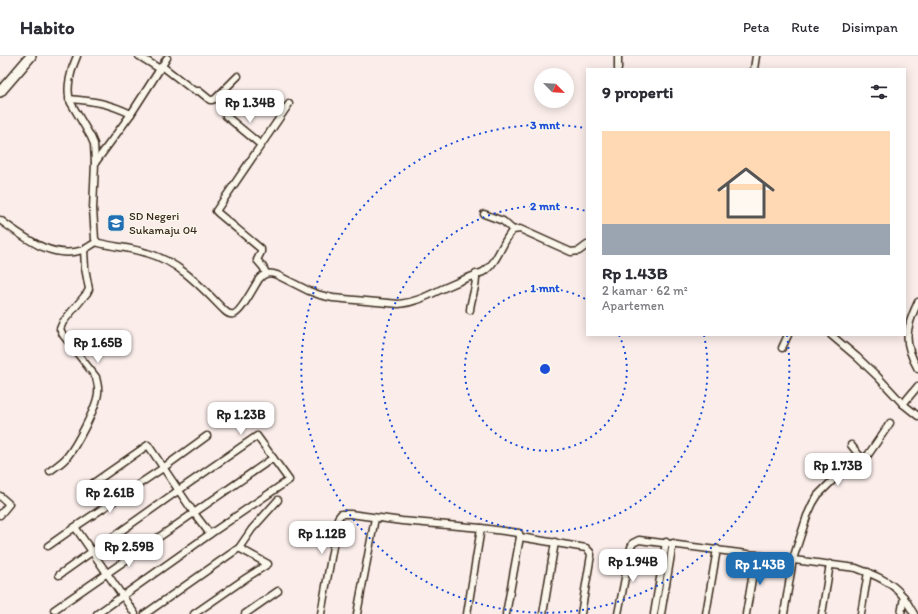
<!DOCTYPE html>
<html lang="id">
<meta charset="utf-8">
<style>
body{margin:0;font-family:Itim,sans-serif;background:#f2f2f3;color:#2b2b33;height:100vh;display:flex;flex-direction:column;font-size:15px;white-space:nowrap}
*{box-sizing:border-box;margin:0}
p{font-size:13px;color:#7c7c81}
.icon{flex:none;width:22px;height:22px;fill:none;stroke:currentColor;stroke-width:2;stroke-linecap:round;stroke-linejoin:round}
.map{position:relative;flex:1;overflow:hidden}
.drawer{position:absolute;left:586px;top:12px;width:320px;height:268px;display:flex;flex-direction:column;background:#fff;border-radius:0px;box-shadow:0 2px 10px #0003}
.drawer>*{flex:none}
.needle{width:26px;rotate:114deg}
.buttons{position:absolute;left:534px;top:12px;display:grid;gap:8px}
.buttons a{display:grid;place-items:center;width:40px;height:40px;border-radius:50%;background:#fff;box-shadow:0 2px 10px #0003;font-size:20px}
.price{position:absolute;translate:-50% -34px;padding:0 9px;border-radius:8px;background:#fff;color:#222;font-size:13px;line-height:26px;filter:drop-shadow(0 1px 2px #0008)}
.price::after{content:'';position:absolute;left:50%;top:24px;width:12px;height:9px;margin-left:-6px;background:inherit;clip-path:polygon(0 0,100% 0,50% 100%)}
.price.current{background:#1f6fb2;color:#fff}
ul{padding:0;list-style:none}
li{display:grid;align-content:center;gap:8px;height:212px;padding:0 16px}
li span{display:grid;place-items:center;height:124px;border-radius:0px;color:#555}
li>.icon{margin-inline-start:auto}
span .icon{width:72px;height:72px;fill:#fffc;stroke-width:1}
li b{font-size:17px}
h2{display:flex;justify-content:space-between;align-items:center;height:48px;padding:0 16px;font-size:17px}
header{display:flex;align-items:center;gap:24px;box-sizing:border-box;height:56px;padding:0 20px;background:#fff;border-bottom:1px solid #e1e1e2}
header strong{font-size:19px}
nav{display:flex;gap:22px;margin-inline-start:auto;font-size:14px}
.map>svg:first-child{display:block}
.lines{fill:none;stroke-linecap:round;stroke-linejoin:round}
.street-casing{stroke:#3b2a1e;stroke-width:9}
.primary-casing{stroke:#3b2a1e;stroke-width:12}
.street{stroke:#fbf7ec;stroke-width:6}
.primary{stroke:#fbf7ec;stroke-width:9}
.ring{fill:none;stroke:#1d4ed8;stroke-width:2;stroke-dasharray:2 4}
.labels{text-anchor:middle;stroke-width:3;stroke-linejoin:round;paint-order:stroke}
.poi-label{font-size:12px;fill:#3b2a1e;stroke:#fbf7ec;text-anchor:start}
.centre{fill:#1d4ed8;stroke:#fbf7ec;stroke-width:2}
.ring-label{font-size:12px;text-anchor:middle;font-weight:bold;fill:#1d4ed8;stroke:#fbf7ec;stroke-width:3;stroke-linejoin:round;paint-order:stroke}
</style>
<header>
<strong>Habito</strong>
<nav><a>Peta</a><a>Rute</a><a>Disimpan</a></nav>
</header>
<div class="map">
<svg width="918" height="558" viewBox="0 0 918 558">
<rect width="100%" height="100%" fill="#faedea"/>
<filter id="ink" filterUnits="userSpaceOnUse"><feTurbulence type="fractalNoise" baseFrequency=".025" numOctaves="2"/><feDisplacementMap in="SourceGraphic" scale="8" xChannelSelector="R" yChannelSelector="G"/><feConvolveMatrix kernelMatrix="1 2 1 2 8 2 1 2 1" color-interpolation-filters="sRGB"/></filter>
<g filter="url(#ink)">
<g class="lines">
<defs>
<g id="street">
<path d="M77,0C71,13 65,34 71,47L91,81L94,88L95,107L93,153L95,183L97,186L99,187C115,191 132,192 147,197C180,206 202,232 225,255C227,257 230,259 234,258C241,256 254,231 259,223C264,217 269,216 277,219L309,235L320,239L333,242L399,248C417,246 429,239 444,232C457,226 469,221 483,216C498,207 501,187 513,174L520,173L571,196L579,195L587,189"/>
<path d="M139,0L160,13"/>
<path d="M162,10L193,34L196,35H199L210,44H212L215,43L238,20"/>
<path d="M618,13V0"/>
<path d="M754,13L756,0"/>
<path d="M69,43C94,45 108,47 131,58"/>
<path d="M226,60L261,89"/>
<path d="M95,107L131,58L167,2"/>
<path d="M484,158L503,165L513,174"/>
<path d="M0,164C24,181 51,204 83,194C88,192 92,188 97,186"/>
<path d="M266,217L263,211L257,204L261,196V193L218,157L216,155L289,48"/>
<path d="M918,246C905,273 903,287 918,313"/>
<path d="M470,254C471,241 477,232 476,218"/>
<path d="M831,279L857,301L877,320L903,348L918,360"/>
<path d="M782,292L788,279"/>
<path d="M903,348L918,330"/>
<path d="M851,389L863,404"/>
<path d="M50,415C55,411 62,407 67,401C76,390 97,351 98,337C99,331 97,327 96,321L63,279L60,273L63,266L87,237L89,233L85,212L84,193"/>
<path d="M92,428L148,389L194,457L210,478L97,558"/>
<path d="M0,440L9,448L0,459"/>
<path d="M75,471L135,558"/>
<path d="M520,481L586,492L590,496L591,499L581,558"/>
<path d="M48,490L75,471L163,412L207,380"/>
<path d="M59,519L179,434L257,380L289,424L210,478"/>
<path d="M54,554L273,402"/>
<path d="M145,558L239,492L252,473L278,444"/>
<path d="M194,558L246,522L268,508L239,492"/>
<path d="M245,558L278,535"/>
<path d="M321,558L338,462L341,458H350L402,465L481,472L519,477L520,481L506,558"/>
<path d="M357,558L375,462"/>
<path d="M467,558L481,472"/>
<path d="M543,558L555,486"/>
<path d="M618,558L631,491L633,487L639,484L856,512C872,518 891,525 902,539C907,545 910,552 914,558"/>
<path d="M654,558L666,486"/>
<path d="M661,558L673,487"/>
<path d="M706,558L717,493"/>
<path d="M746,558L756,499"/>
<path d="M784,558L793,503L807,460L813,447L818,439L834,423L863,404L868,399L890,367"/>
<path d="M822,558L830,508"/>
<path d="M861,558L868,516"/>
<path d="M901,558L904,541"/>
</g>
<path id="primary" d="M0,36L31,0"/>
</defs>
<!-- street casing -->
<use href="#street" class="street-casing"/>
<!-- primary casing -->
<use href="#primary" class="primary-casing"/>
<!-- street -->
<use href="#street" class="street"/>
<!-- primary -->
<use href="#primary" class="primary"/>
</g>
</g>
<!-- distance rings -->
<g class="ring">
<path d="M619 279A81 81 0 1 1 587 244"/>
<path d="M704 279A163 163 0 1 1 586 155"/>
<path d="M787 279A244 244 0 1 1 585 72"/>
</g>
<!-- icons -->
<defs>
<symbol id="school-square" viewBox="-11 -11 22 22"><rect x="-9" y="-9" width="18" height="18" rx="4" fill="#1f6fb2" stroke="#fbf7ec"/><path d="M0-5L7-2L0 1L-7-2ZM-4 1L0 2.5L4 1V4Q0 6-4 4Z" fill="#fff"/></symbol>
</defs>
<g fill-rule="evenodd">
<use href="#school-square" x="106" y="157" width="20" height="20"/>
</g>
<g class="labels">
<!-- poi labels -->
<g class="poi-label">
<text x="129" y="164">SD Negeri<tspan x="129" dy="14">Sukamaju 04</tspan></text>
</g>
</g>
<circle cx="545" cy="313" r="6" class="centre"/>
<g class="ring-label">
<text x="545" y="73">3 mnt</text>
<text x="545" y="154">2 mnt</text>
<text x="545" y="236">1 mnt</text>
</g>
</svg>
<div class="buttons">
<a><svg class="needle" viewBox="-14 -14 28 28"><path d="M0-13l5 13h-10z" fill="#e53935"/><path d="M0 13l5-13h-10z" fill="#7c7c81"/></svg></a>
</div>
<b class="price" style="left:250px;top:68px">Rp 1.34B</b>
<b class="price" style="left:98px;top:308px">Rp 1.65B</b>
<b class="price" style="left:241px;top:380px">Rp 1.23B</b>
<b class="price" style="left:838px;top:431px">Rp 1.73B</b>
<b class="price" style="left:110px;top:458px">Rp 2.61B</b>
<b class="price" style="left:322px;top:499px">Rp 1.12B</b>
<b class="price" style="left:129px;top:512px">Rp 2.59B</b>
<b class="price" style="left:633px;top:527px">Rp 1.94B</b>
<b class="price current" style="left:760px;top:530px">Rp 1.43B</b>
<section class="drawer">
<h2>9 properti<svg class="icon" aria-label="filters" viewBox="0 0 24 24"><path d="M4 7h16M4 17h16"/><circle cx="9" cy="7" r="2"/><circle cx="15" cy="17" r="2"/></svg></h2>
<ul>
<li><span style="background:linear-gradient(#ffd9b3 75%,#9aa5b1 0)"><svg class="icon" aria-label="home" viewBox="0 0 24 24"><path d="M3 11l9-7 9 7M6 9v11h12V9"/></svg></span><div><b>Rp 1.43B</b><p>2 kamar · 62 m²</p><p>Apartemen</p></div></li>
</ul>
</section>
</div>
